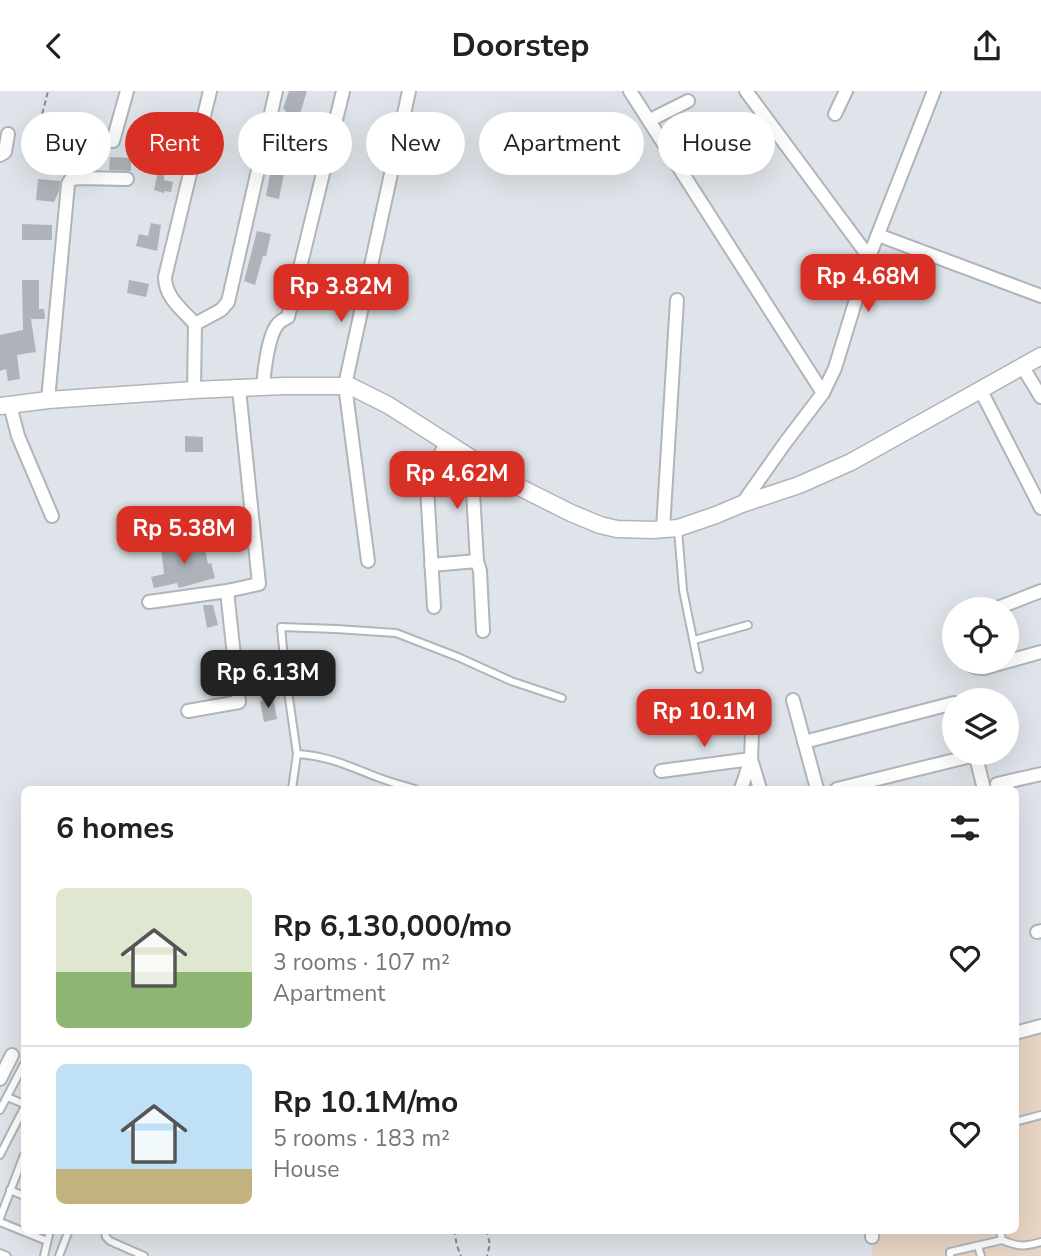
<!DOCTYPE html>
<meta charset="utf-8">
<style>
body{margin:0;font-family:"Nunito Sans",sans-serif;background:#f2f2f2;color:#222;height:100vh;display:flex;flex-direction:column;font-size:26px;white-space:nowrap}
*{box-sizing:border-box;margin:0}
p{font-size:23px;color:#767676}
.icon{flex:none;width:38px;height:38px;fill:none;stroke:currentColor;stroke-width:2;stroke-linecap:round;stroke-linejoin:round}
.map{position:relative;flex:1;overflow:hidden}
.panel{position:absolute;left:21px;top:695px;width:998px;height:448px;display:flex;flex-direction:column;background:#fff;border-radius:10px;box-shadow:0 7px 28px #0002}
.panel>*{flex:none}
.banner{position:absolute;left:21px;top:21px;width:999px;height:63px;display:flex;gap:14px}
.buttons{position:absolute;left:942px;top:506px;display:grid;gap:14px}
.buttons a{display:grid;place-items:center;width:77px;height:77px;border-radius:50%;background:#fff;box-shadow:0 7px 28px #0002;font-size:35px}
.price{position:absolute;translate:-50% -60px;padding:0 16px;border-radius:14px;background:#d93025;color:#fff;font-size:23px;line-height:46px;filter:drop-shadow(0 2px 4px #0008)}
.price::after{content:'';position:absolute;left:50%;top:42px;width:21px;height:16px;margin-left:-10px;background:inherit;clip-path:polygon(0 0,100% 0,50% 100%)}
.price.on{background:#222;color:#fff}
ul{padding:0;list-style:none}
li{display:flex;align-items:center;gap:21px;height:175px;padding:0 35px}
li+li{border-top:2px solid #e0e0e0}
li span{display:grid;place-items:center;flex:none;width:196px;height:140px;border-radius:10px;color:#555}
li>.icon{margin-inline-start:auto}
span .icon{width:84px;height:84px;fill:#fffc;stroke-width:1}
li b{font-size:30px}
h2{display:flex;justify-content:space-between;align-items:center;height:84px;padding:0 35px;font-size:30px}
.pill{padding:0 24px;border-radius:32px;background:#fff;box-shadow:0 7px 28px #0002;font-size:24px;line-height:63px}
.pill.on{background:#d93025;color:#fff}
header{display:flex;justify-content:space-between;align-items:center;height:91px;padding:0 35px;background:#fff;font-size:32px;font-weight:700}
.map>svg:first-child{display:block}
.industrial{fill:#e8d5c5}
.building{fill:#aeb3b9}
.lines{fill:none;stroke-linecap:round;stroke-linejoin:round}
.service-casing{stroke:#b0b5ba;stroke-width:10}
.minor-casing{stroke:#b0b5ba;stroke-width:16}
.tertiary-casing{stroke:#b0b5ba;stroke-width:19}
.path{stroke:#868a8d;stroke-width:2;stroke-dasharray:5 3.5;stroke-linecap:butt}
.service{stroke:#fff;stroke-width:6}
.minor{stroke:#fff;stroke-width:12}
.tertiary{stroke:#fff;stroke-width:16}
</style>
<header><svg class="icon" aria-label="back" viewBox="0 0 24 24"><path d="M15 5l-7 7 7 7"/></svg>Doorstep<svg class="icon" aria-label="share" viewBox="0 0 24 24"><path d="M12 15V3M7 8l5-5 5 5M5 13v7h14v-7"/></svg></header>
<div class="map">
<svg width="1041" height="1165" viewBox="0 0 1041 1165">
<rect width="100%" height="100%" fill="#dee4e9"/>
<!-- industrial -->
<path class="industrial" d="M1041,938V1165H872L873,1139H954L975,1145L974,1139H1015V947Z"/>
<!-- building -->
<g class="building">
<path d="M289,0H307L300,23L296,22L288,52H291L287,78L285,77L279,108L266,105L276,50H278L286,19L283,18Z"/>
<path d="M110,66L131,67V80L109,79Z"/>
<path d="M160,71H164V89L173,91L171,101L164,100V102L154,99Z"/>
<path d="M38,88L60,90L59,100L54,111L36,109Z"/>
<path d="M151,132L161,134L157,160L136,155L139,143L148,145Z"/>
<path d="M22,133L52,134V149H22Z"/>
<path d="M257,140L271,143L266,165H263L255,194L244,190Z"/>
<path d="M22,189H39V218H44L45,228H31L36,261L17,264L20,288L8,290L6,278L0,280V244L23,239Z"/>
<path d="M129,189L149,193L146,206L127,202Z"/>
<path d="M185,345L203,346V361H185Z"/>
<path d="M186,449L188,458L204,454L208,473L211,472L215,487L179,497L177,492L154,497L151,486L164,483L161,455L177,453V451Z"/>
<path d="M203,514H213L218,534L207,537Z"/>
<path d="M273,607L277,628L264,631L260,610Z"/>
</g>
<g class="lines">
<defs>
<g id="service">
<path d="M678,439L683,499L699,578"/>
<path d="M694,549L748,534"/>
<path d="M297,663C329,665 348,675 377,686C389,691 402,694 415,698"/>
<path d="M292,698L297,663L285,579L281,536L336,538L396,542L458,566L511,590L562,607"/>
<path d="M7,1006L24,1013"/>
<path d="M0,1019L24,973"/>
<path d="M1015,1031L1041,1024"/>
<path d="M0,1064L24,1017"/>
<path d="M10,1099L24,1105"/>
<path d="M0,1127L24,1064"/>
<path d="M0,1131L47,1150"/>
<path d="M1000,1139L1002,1149C1019,1156 1024,1156 1041,1151"/>
<path d="M105,1141L106,1146L110,1150L144,1165"/>
<path d="M978,1155L981,1165"/>
<path d="M0,1162L7,1165"/>
<path d="M44,1165L50,1139"/>
<path d="M59,1165L69,1139"/>
<path d="M950,1165V1161L1002,1149"/>
</g>
<g id="minor">
<path d="M630,0L823,302"/>
<path d="M746,0L869,166"/>
<path d="M835,23L846,0"/>
<path d="M650,29L688,10"/>
<path d="M113,50L127,0"/>
<path d="M0,64L5,61L8,43"/>
<path d="M680,76L717,53"/>
<path d="M878,144L1041,205"/>
<path d="M195,233L221,219L228,211L276,0"/>
<path d="M1022,275L1041,306"/>
<path d="M263,296C264,281 268,244 278,233C280,230 285,228 288,226L343,0"/>
<path d="M980,298L1041,417"/>
<path d="M194,299L195,233C183,219 165,207 165,186L210,0"/>
<path d="M48,309L68,93L71,88L80,87L127,88"/>
<path d="M10,314L18,345L52,425"/>
<path d="M471,367L477,470"/>
<path d="M742,413L785,352L823,302L835,277L869,166L934,0"/>
<path d="M663,438L677,209"/>
<path d="M368,470L345,294L409,0"/>
<path d="M431,474L477,470L480,480L483,540"/>
<path d="M149,511L227,500L259,493L239,298"/>
<path d="M434,516L427,396L428,388L446,352"/>
<path d="M995,518L1041,500"/>
<path d="M967,570C972,576 976,577 984,577L1041,561"/>
<path d="M793,609L817,698"/>
<path d="M188,620L239,611L227,500"/>
<path d="M804,651L954,612"/>
<path d="M975,662L984,698"/>
<path d="M661,680L751,668L760,698"/>
<path d="M997,693L1041,683"/>
<path d="M741,698L751,668L753,615"/>
<path d="M837,698L975,664"/>
<path d="M1037,841L1041,840"/>
<path d="M1015,942L1041,935"/>
<path d="M0,988L12,964"/>
<path d="M872,1146V1139"/>
</g>
<path id="tertiary" d="M0,315L48,309L194,299L285,295H350L388,314L507,390L571,422L600,434L617,438L653,439L678,437L716,424L742,413L799,394L851,371L1041,265"/>
</defs>
<!-- service casing -->
<use href="#service" class="service-casing"/>
<!-- minor casing -->
<use href="#minor" class="minor-casing"/>
<!-- tertiary casing -->
<use href="#tertiary" class="tertiary-casing"/>
<!-- path -->
<g class="path">
<path d="M34,73L40,32L48,0"/>
<path d="M454,1139L457,1155L461,1165"/>
<path d="M486,1139L490,1153L487,1165"/>
</g>
<!-- service -->
<use href="#service" class="service"/>
<!-- minor -->
<use href="#minor" class="minor"/>
<!-- tertiary -->
<use href="#tertiary" class="tertiary"/>
</g>
</svg>
<div class="buttons">
<a><svg class="icon" aria-label="locate" viewBox="0 0 24 24"><circle cx="12" cy="12" r="6"/><path d="M12 2v4M12 18v4M2 12h4M18 12h4"/></svg></a>
<a><svg class="icon" aria-label="layers" viewBox="0 0 24 24"><path d="M12 4l9 5-9 5-9-5zM3 14l9 5 9-5"/></svg></a>
</div>
<b class="price" style="left:868px;top:223px">Rp 4.68M</b>
<b class="price" style="left:341px;top:233px">Rp 3.82M</b>
<b class="price" style="left:457px;top:420px">Rp 4.62M</b>
<b class="price" style="left:184px;top:475px">Rp 5.38M</b>
<b class="price on" style="left:268px;top:619px">Rp 6.13M</b>
<b class="price" style="left:704px;top:658px">Rp 10.1M</b>
<div class="banner">
<a class="pill">Buy</a>
<a class="pill on">Rent</a>
<a class="pill">Filters</a>
<a class="pill">New</a>
<a class="pill">Apartment</a>
<a class="pill">House</a>
</div>
<section class="panel">
<h2>6 homes<svg class="icon" aria-label="filters" viewBox="0 0 24 24"><path d="M4 7h16M4 17h16"/><circle cx="9" cy="7" r="2"/><circle cx="15" cy="17" r="2"/></svg></h2>
<ul>
<li><span style="background:linear-gradient(#dfe7d0 60%,#8fb573 0)"><svg class="icon" aria-label="home" viewBox="0 0 24 24"><path d="M3 11l9-7 9 7M6 9v11h12V9"/></svg></span><div><b>Rp 6,130,000/mo</b><p>3 rooms · 107 m²</p><p>Apartment</p></div><svg class="icon" aria-label="heart" viewBox="0 0 24 24"><path d="M12 20l-8-8c-3-5 5-10 8-4 3-6 11-1 8 4z"/></svg></li>
<li><span style="background:linear-gradient(#bfe0f5 75%,#c2b280 0)"><svg class="icon" aria-label="home" viewBox="0 0 24 24"><path d="M3 11l9-7 9 7M6 9v11h12V9"/></svg></span><div><b>Rp 10.1M/mo</b><p>5 rooms · 183 m²</p><p>House</p></div><svg class="icon" aria-label="heart" viewBox="0 0 24 24"><path d="M12 20l-8-8c-3-5 5-10 8-4 3-6 11-1 8 4z"/></svg></li>
</ul>
</section>
</div>
